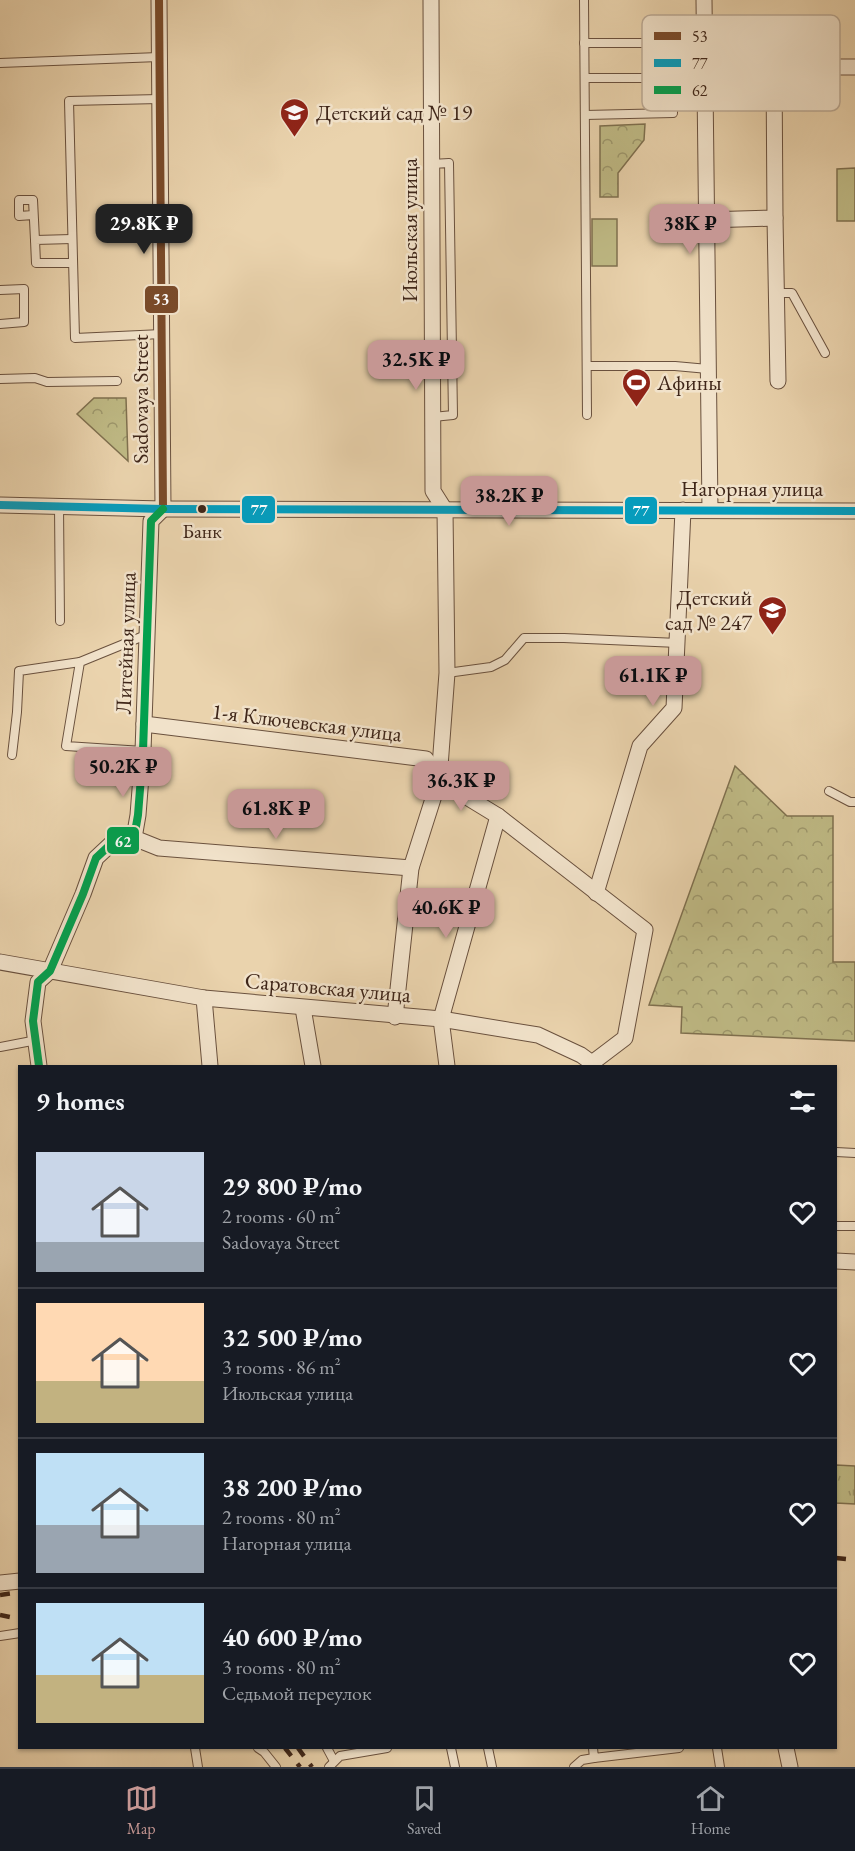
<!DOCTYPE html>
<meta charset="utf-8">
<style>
body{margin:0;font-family:"EB Garamond",serif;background:#242831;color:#f1f3f6;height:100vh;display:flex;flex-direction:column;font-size:22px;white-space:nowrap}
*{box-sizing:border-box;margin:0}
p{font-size:20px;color:#9ea1a6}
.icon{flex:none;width:33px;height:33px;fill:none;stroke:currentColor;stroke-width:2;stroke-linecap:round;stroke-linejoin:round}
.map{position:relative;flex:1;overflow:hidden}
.drawer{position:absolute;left:18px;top:1065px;width:819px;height:684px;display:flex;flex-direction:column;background:#171b24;border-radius:0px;box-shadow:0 2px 4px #0004}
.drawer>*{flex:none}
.price{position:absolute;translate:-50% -51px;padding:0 14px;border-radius:12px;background:#c59692;color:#111;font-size:20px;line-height:39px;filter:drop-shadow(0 2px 3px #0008)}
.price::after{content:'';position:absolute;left:50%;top:36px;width:18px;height:14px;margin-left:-9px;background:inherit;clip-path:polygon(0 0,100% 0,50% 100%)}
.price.current{background:#222;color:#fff}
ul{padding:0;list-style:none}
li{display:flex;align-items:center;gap:18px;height:150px;padding:0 18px}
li+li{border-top:2px solid #363941}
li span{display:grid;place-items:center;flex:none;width:168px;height:120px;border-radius:0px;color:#555}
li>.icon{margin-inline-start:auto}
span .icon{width:72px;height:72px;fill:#fffc;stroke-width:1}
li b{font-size:26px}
h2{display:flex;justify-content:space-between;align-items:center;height:72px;padding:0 18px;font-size:26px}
.dock{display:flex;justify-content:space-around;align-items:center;height:84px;border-top:2px solid #363941;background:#171b24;font-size:16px;color:#9ea1a6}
.dock a{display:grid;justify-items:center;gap:3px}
.dock .current{color:#c59692}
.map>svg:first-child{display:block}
.grass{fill:url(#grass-tufts);stroke:#7f704f;stroke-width:1.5}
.forest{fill:url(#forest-crowns);stroke:#7f704f;stroke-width:1.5}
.pitch{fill:#bfba85;stroke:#7f704f;stroke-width:1.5}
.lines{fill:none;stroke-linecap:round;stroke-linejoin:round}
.service-casing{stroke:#6a513e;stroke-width:10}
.minor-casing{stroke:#6a513e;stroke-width:17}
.service{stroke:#f1e2ca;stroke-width:8}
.minor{stroke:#f1e2ca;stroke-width:15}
.rail{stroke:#3f2619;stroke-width:4.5;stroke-dasharray:10 10;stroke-linecap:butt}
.bus-1-casing{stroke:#f1e2ca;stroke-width:12}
.bus-2-casing{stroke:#f1e2ca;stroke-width:12}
.bus-3-casing{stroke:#f1e2ca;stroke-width:12}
.bus-1{stroke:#7a4b2a;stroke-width:8}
.bus-2{stroke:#069cbc;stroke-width:8}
.bus-3{stroke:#03a04e;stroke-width:8}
.bus-dot{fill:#3f2619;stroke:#f1e2ca;stroke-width:2}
.labels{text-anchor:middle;stroke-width:5;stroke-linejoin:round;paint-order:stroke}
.bus-label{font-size:20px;fill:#3f2619;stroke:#f1e2ca}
.poi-label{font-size:22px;fill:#3f2619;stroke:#f1e2ca;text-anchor:start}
.street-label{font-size:22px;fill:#3f2619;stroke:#f1e2ca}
.key{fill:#f1e2ca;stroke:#bcaa95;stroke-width:1.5}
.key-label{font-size:16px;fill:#3f2619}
.line-badge{stroke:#f1e2ca;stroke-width:2}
.badge-label{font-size:16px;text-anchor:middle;font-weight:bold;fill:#fff}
</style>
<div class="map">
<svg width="855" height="1767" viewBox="0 0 855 1767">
<defs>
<pattern id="grass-tufts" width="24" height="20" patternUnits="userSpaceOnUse" patternTransform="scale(1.5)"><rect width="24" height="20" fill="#bfba85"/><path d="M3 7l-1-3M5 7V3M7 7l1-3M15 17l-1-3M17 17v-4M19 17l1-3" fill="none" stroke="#9d976c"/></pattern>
<pattern id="forest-crowns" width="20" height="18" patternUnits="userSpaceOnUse" patternTransform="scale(1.5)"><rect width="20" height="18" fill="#bfba85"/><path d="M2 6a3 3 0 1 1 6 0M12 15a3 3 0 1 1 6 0" fill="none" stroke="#9d976c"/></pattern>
</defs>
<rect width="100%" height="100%" fill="#ead3ad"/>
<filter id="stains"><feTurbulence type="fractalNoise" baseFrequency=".00333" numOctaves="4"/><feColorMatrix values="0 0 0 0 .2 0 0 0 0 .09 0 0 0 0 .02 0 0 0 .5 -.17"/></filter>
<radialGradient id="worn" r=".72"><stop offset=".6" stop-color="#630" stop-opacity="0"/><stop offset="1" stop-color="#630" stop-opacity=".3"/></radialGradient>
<!-- grass -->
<path class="grass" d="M836,1465L855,1466V1504L836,1503Z"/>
<!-- forest -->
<g class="forest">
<path d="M645,124L644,140L618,173V197H600V126Z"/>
<path d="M94,398H126L128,461L77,414Z"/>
<path d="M735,766L787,816H833V962H855V1041L681,1033L682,1007L649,1005Z"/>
</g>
<!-- pitch -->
<g class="pitch">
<path d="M855,168V221H837V169Z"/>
<rect x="592" y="219" width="25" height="47"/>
</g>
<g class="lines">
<defs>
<g id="service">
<path d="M584,0L587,415"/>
<path d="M584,43H659"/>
<path d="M0,63L159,57"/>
<path d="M585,78H672L673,113L585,115"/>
<path d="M160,99L69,101L75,338L162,334"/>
<path d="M432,164L449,163L453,415L433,417"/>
<path d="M33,215L19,216V200H33L35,240"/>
<path d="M72,239L35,240L36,263H73"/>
<path d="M0,290L24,289V322L0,324"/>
<path d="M777,293H792L825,353"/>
<path d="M587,366H675L708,369"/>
<path d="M0,379L35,378L47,382L117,381"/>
<path d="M59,506L60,621"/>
<path d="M447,673L491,667L505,660L524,638H564L678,643"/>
<path d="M143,751L66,746L80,662L146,635"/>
<path d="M12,755L17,712L19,671L80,662"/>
<path d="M829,791L850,802H855"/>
<path d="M0,1047L37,1040"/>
<path d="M836,1152L855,1153"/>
<path d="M836,1226H855"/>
<path d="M0,1636L20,1633"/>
<path d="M195,1748L198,1767"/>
<path d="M258,1748L264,1752L276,1767"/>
<path d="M327,1748L334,1761"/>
<path d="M451,1748L455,1767"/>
<path d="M488,1748L492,1767"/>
<path d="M593,1748L594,1758L679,1748"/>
<path d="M717,1748L720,1767"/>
<path d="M329,1767L340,1756L387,1748"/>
<path d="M574,1767L582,1760L594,1758"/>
</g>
<g id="minor">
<path d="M159,0L163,509"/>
<path d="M704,0L710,510"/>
<path d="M775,218L778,381"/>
<path d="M706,220L775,218L774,67H855"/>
<path d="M0,505L163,509L855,511"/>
<path d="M144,724L426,759L439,780L498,816L645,930L625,1038L592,1063"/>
<path d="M134,838L159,848L411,868"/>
<path d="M596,893L640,746L674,708L683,510"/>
<path d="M0,962L204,998L441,1019L538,1035L581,1055L592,1063L593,1066"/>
<path d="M204,998L210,1066"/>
<path d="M303,1008L313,1066"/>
<path d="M395,1017L411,868L439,780L447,673L445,510L433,491L431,0"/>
<path d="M39,1066L33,1021L38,982L50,971L83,894L96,858L111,844L134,838L138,815L143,751L151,521L163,509"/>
<path d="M447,1066L441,1019L498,816"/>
<path d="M836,1261L855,1262"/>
<path d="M0,1583L20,1581"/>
<path d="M786,1748L790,1767"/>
</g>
</defs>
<!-- service casing -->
<use href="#service" class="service-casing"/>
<!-- minor casing -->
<use href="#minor" class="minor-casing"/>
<!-- service -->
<use href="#service" class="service"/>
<!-- minor -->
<use href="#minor" class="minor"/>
<!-- rail -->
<g class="rail">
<path d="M836,1558L855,1560"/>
<path d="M0,1595L20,1592"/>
<path d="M0,1615L20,1619"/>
<path d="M285,1748L300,1767"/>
<path d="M298,1748L312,1767"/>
</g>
<defs>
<path id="bus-1" d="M159,0L163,509"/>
<path id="bus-2" d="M0,505L163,509L855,511"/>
<path id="bus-3" d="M39,1066L33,1021L38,982L50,971L83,894L96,858L111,844L134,838L138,815L143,751L151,521L163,509"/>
</defs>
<!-- bus-1 casing -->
<use href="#bus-1" class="bus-1-casing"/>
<!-- bus-2 casing -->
<use href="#bus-2" class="bus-2-casing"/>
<!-- bus-3 casing -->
<use href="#bus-3" class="bus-3-casing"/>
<!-- bus-1 -->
<use href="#bus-1" class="bus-1"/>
<!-- bus-2 -->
<use href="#bus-2" class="bus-2"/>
<!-- bus-3 -->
<use href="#bus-3" class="bus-3"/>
</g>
<!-- icons -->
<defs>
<symbol id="school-pin" viewBox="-11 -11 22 30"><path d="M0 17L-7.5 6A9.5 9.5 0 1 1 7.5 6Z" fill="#8f2418" stroke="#f1e2ca"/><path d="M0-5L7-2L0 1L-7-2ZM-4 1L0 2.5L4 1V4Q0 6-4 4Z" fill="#fff"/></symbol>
<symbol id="stadium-pin" viewBox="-11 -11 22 30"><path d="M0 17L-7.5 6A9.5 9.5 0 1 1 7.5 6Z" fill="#8f2418" stroke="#f1e2ca"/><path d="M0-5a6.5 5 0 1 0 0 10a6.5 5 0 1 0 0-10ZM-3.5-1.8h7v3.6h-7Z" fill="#fff"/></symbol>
</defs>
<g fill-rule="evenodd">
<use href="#school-pin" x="278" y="96" width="33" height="45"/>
<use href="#stadium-pin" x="620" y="366" width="33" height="45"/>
<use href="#school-pin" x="756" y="594" width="33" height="45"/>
</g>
<!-- markers -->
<circle class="bus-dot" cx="202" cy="509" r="5"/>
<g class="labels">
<!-- bus labels -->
<g class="bus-label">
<text x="202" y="538">Банк</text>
</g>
<!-- poi labels -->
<g class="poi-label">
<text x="316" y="120">Детский сад № 19</text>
<text x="657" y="390">Афины</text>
<text x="752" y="605" text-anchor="end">Детский<tspan x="752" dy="25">сад № 247</tspan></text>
</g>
<!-- street labels -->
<g class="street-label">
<text transform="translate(409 230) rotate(-90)" y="8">Июльская улица</text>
<text transform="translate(140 399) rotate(-90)" y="8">Sadovaya Street</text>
<text x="752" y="496">Нагорная улица</text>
<text transform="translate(125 643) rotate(-88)" y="8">Литейная улица</text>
<text transform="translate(307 722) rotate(7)" y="8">1-я Ключевская улица</text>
<text transform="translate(328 987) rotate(5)" y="8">Саратовская улица</text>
</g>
</g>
<!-- legend -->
<rect x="642" y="15" width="198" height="96" rx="9" class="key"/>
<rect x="654" y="32" width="27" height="8" fill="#7a4b2a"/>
<rect x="654" y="59" width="27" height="8" fill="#069cbc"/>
<rect x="654" y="86" width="27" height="8" fill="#03a04e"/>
<g class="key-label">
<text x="692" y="42">53</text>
<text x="692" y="69">77</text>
<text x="692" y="96">62</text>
</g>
<g class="line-badge">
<rect x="144" y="285" width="35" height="29" rx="6" fill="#7a4b2a"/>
<rect x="241" y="495" width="35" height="29" rx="6" fill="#069cbc"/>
<rect x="624" y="496" width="34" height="29" rx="6" fill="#069cbc"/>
<rect x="106" y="826" width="34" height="29" rx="6" fill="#03a04e"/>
</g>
<g class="badge-label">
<text x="161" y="305">53</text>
<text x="259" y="515">77</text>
<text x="641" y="516">77</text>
<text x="123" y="847">62</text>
</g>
<rect width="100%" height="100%" filter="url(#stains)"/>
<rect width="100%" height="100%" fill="url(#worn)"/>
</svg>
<b class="price current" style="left:144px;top:255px">29.8K ₽</b>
<b class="price" style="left:690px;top:255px">38K ₽</b>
<b class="price" style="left:416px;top:391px">32.5K ₽</b>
<b class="price" style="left:509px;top:527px">38.2K ₽</b>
<b class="price" style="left:653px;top:707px">61.1K ₽</b>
<b class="price" style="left:123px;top:798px">50.2K ₽</b>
<b class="price" style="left:461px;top:812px">36.3K ₽</b>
<b class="price" style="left:276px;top:840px">61.8K ₽</b>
<b class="price" style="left:446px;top:939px">40.6K ₽</b>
<section class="drawer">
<h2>9 homes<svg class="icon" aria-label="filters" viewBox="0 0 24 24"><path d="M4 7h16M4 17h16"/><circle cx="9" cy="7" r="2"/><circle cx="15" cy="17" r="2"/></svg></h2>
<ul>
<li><span style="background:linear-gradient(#c9d6e8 75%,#9aa5b1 0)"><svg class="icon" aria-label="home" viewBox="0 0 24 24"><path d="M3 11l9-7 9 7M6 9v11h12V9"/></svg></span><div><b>29 800 ₽/mo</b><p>2 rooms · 60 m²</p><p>Sadovaya Street</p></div><svg class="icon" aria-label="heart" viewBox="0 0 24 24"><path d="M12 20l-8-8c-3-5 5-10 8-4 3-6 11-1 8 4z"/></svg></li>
<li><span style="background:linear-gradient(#ffd9b3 65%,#c2b280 0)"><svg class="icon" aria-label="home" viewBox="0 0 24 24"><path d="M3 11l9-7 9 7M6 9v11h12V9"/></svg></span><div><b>32 500 ₽/mo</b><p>3 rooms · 86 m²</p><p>Июльская улица</p></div><svg class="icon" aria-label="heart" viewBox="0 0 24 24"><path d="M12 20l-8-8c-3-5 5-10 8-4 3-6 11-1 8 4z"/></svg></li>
<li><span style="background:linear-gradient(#bfe0f5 60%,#9aa5b1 0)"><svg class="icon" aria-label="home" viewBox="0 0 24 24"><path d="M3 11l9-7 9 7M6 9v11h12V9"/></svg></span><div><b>38 200 ₽/mo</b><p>2 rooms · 80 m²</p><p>Нагорная улица</p></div><svg class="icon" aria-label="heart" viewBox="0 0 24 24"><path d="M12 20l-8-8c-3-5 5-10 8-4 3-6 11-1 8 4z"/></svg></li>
<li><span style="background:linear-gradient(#bfe0f5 60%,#c2b280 0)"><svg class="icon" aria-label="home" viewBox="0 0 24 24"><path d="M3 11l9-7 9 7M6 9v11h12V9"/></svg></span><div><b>40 600 ₽/mo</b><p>3 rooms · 80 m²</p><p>Седьмой переулок</p></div><svg class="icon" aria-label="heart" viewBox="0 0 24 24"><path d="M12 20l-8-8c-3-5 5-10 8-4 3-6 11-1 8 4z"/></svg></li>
</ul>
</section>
</div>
<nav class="dock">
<a class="current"><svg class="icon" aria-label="map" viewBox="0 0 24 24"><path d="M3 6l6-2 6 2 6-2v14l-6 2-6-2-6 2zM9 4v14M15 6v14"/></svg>Map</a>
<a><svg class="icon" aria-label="saved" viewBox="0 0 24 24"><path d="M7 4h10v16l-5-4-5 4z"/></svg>Saved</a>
<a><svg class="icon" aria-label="home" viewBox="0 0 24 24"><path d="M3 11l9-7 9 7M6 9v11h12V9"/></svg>Home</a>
</nav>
